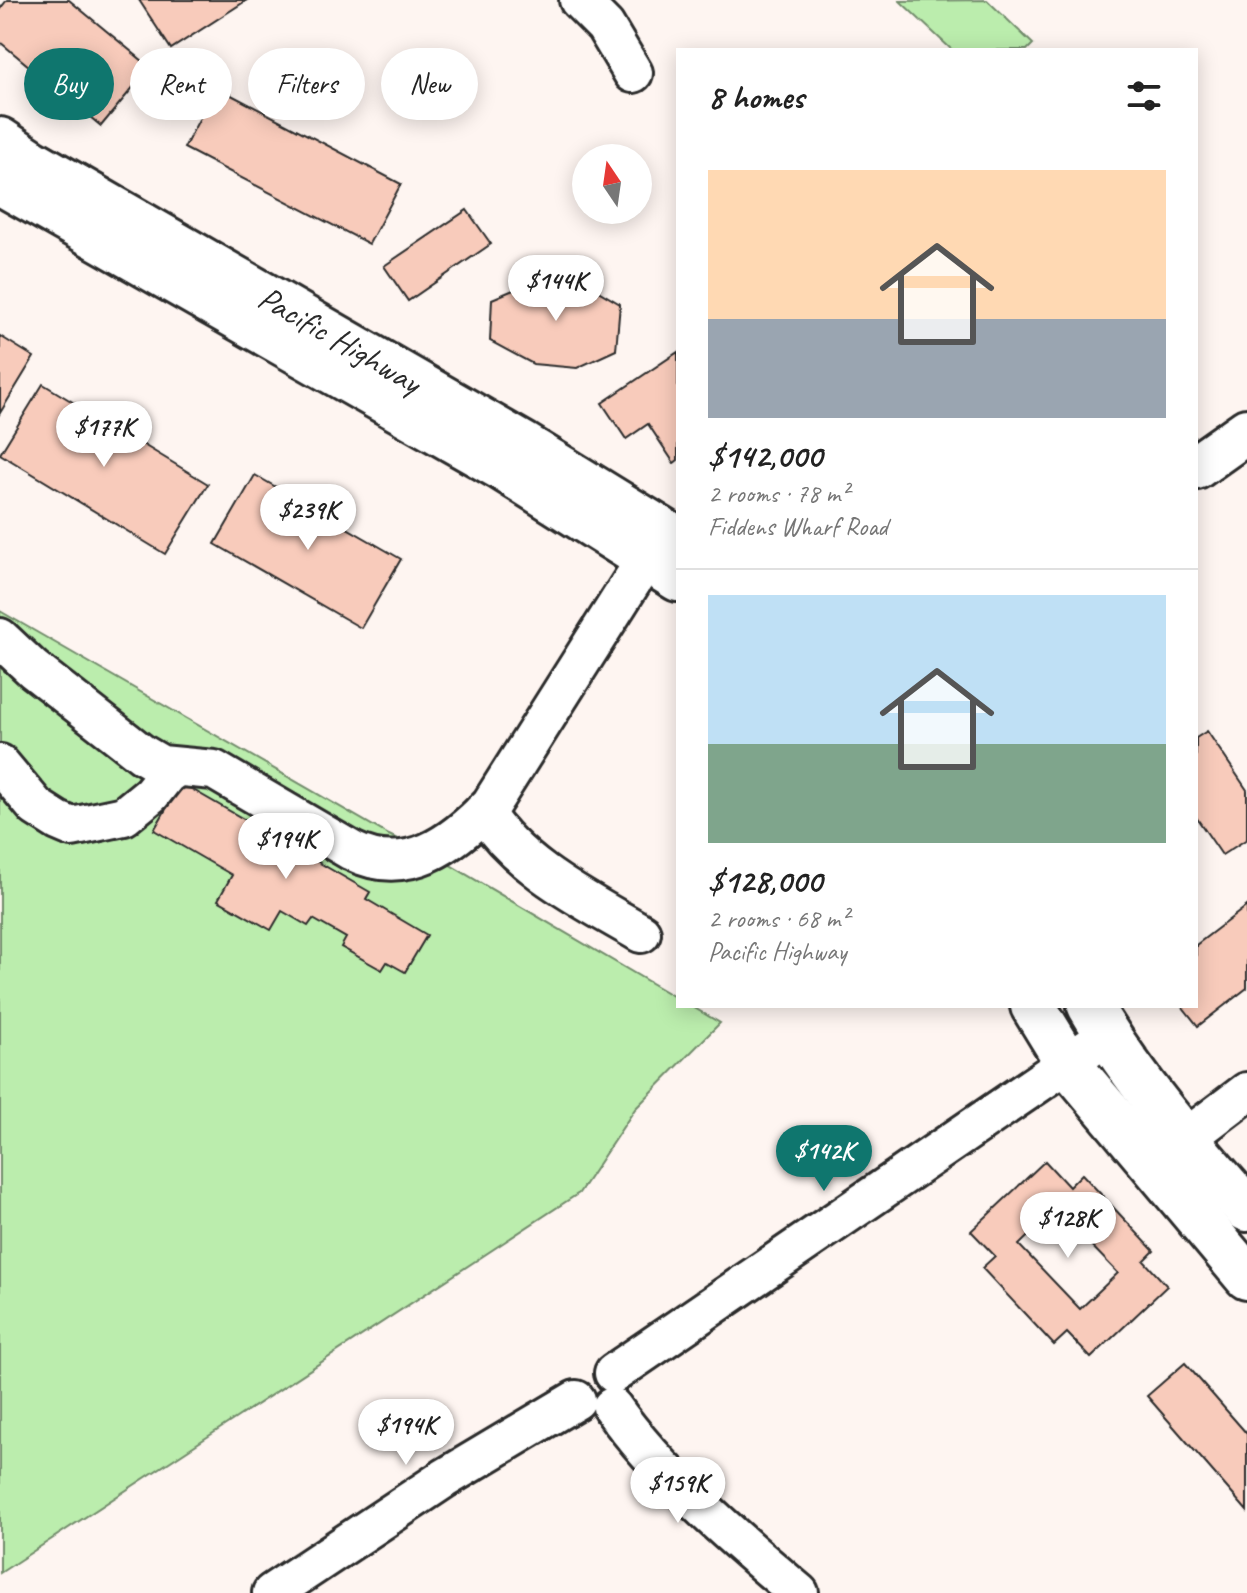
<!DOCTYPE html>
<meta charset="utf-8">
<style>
body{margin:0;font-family:Caveat,sans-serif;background:#f6f6f6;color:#222;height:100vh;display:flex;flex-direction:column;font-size:30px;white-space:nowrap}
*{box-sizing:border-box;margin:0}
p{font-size:26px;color:#767676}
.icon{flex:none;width:44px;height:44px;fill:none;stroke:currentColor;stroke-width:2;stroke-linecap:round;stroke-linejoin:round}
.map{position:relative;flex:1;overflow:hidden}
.panel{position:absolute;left:676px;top:48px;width:522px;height:960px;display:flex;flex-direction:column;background:#fff;border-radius:0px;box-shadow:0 4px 20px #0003}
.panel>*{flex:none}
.top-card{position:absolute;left:24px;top:48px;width:532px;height:72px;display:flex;gap:16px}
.needle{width:52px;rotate:347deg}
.fabs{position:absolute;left:572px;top:144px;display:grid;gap:16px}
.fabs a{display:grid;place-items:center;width:80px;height:80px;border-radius:50%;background:#fff;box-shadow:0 4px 20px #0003;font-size:40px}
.price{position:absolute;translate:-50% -68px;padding:0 18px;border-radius:28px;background:#fff;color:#222;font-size:26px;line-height:52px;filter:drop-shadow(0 2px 4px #0008)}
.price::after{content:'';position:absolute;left:50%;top:48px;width:24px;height:18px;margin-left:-12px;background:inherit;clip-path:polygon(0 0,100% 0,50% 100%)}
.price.selected{background:#0f766e;color:#fff}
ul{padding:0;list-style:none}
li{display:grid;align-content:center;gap:16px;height:424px;padding:0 32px}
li+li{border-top:2px solid #e0e0e0}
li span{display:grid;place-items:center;height:248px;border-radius:0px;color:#555}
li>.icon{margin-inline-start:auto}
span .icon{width:144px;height:144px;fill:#fffc;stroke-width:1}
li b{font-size:34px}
h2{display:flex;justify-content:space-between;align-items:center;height:96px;padding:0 32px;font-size:34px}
.chip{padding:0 28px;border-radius:36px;background:#fff;box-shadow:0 4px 20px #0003;font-size:28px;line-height:72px}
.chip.selected{background:#0f766e;color:#fff}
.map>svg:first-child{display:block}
.green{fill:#bbedad;stroke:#738c6c;stroke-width:2}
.building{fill:#f8cbbb;stroke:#2b2b2b;stroke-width:2;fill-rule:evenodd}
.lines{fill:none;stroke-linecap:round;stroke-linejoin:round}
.minor-casing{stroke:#2b2b2b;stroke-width:44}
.major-casing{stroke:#2b2b2b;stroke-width:50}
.highway-casing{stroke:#2b2b2b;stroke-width:50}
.minor{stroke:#fff;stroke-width:38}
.major{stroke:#fff;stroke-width:44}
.highway{stroke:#fff;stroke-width:44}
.labels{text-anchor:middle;stroke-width:6;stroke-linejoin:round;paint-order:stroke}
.street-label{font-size:34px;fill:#2b2b2b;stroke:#fff}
</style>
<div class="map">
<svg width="1247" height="1593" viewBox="0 0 1247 1593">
<rect width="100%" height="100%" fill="#fef5f1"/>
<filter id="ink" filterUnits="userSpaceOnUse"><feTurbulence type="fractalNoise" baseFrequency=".0125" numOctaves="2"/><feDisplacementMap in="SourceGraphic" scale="16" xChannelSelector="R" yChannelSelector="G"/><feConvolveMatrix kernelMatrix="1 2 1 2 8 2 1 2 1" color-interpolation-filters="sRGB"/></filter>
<g filter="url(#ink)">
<!-- green -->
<g class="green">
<path d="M987,0L1033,44L1027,50H952L900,1Z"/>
<path d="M0,611L389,835L445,862L678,999V1006H691L720,1023L635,1109L579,1193L0,1573Z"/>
</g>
<!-- building -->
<g class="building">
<path d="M7,0H69L150,67L101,126L0,42V9Z"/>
<path d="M139,0H247L171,49Z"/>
<path d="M216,87L401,184L369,244L184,148Z"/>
<path d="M467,210L491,244L408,301L384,266Z"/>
<path d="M537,280L583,282L620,304L616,350L577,368L533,364L490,341L492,299Z"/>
<path d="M0,336L34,357L0,413Z"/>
<path d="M678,352V460L674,463L648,424L626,439L602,403Z"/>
<path d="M43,384L208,484L165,554L0,454Z"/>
<path d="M255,475L401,559L361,628L215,544Z"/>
<path d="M1207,731L1247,790V839L1222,855L1196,817V738Z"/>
<path d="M181,783L370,892L366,899L427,935L405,972L387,962L382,970L341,947L346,938L313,919L308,926L282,911L271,930L218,900L232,875L154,830Z"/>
<path d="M1247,906V988L1198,1026L1182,1006H1196V945Z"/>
<path d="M1045,1161L1069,1187L1082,1174L1154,1251L1144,1261L1167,1286L1091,1358L1067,1333L1054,1345L982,1268L995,1256L971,1231ZM1056,1209L1118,1273L1080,1309L1019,1245Z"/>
<path d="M1185,1363L1247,1434V1511L1147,1396Z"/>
</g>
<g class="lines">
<defs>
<g id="minor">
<path d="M579,0L605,26L633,73"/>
<path d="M0,638L33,669L142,754L161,765L214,770L352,851C407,878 453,844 491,804L646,559"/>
<path d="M0,764L36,807L58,821L72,827L124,816L151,794L166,775L177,767"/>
<path d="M483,812C521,869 583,899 641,933"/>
<path d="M1185,1139L1247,1092"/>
<path d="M614,1373L1107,1036"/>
<path d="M612,1407C659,1474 736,1540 799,1593"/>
<path d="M272,1593L445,1478L576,1400"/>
</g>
<path id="major" d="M1196,467L1247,431"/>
<g id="highway">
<path id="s1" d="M0,140L33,162L524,445L678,540"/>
<path d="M0,182L502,468L678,579"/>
<path d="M1033,1006L1069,1065L1247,1277"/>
<path d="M1090,1006C1133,1080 1190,1145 1247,1209"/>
</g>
</defs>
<!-- minor casing -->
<use href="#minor" class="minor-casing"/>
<!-- major casing -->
<use href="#major" class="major-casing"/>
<!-- highway casing -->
<use href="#highway" class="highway-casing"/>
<!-- minor -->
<use href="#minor" class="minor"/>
<!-- major -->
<use href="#major" class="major"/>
<!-- highway -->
<use href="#highway" class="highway"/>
</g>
</g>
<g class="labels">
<!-- street labels -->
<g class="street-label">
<text dy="12" stroke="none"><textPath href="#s1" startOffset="394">Pacific Highway</textPath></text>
</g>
</g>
</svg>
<div class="fabs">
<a><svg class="needle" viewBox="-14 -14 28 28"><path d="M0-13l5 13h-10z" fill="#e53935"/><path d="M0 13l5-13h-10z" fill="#767676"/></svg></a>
</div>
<b class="price" style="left:556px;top:323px">$144K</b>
<b class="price" style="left:104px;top:469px">$177K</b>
<b class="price" style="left:308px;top:552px">$239K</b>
<b class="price" style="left:286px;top:881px">$194K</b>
<b class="price selected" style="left:824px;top:1193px">$142K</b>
<b class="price" style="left:1068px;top:1260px">$128K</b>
<b class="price" style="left:406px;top:1467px">$194K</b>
<b class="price" style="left:678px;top:1525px">$159K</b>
<div class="top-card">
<a class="chip selected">Buy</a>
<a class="chip">Rent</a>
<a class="chip">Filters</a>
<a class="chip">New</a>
</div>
<section class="panel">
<h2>8 homes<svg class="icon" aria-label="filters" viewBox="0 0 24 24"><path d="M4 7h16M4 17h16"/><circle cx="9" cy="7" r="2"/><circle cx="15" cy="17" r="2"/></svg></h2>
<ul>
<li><span style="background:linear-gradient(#ffd9b3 60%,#9aa5b1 0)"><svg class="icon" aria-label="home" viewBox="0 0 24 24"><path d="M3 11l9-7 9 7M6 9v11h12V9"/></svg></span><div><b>$142,000</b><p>2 rooms · 78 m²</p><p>Fiddens Wharf Road</p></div></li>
<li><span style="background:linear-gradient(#bfe0f5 60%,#7fa58c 0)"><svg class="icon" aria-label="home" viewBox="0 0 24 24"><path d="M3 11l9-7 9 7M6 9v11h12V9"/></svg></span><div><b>$128,000</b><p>2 rooms · 68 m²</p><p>Pacific Highway</p></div></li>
</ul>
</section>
</div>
